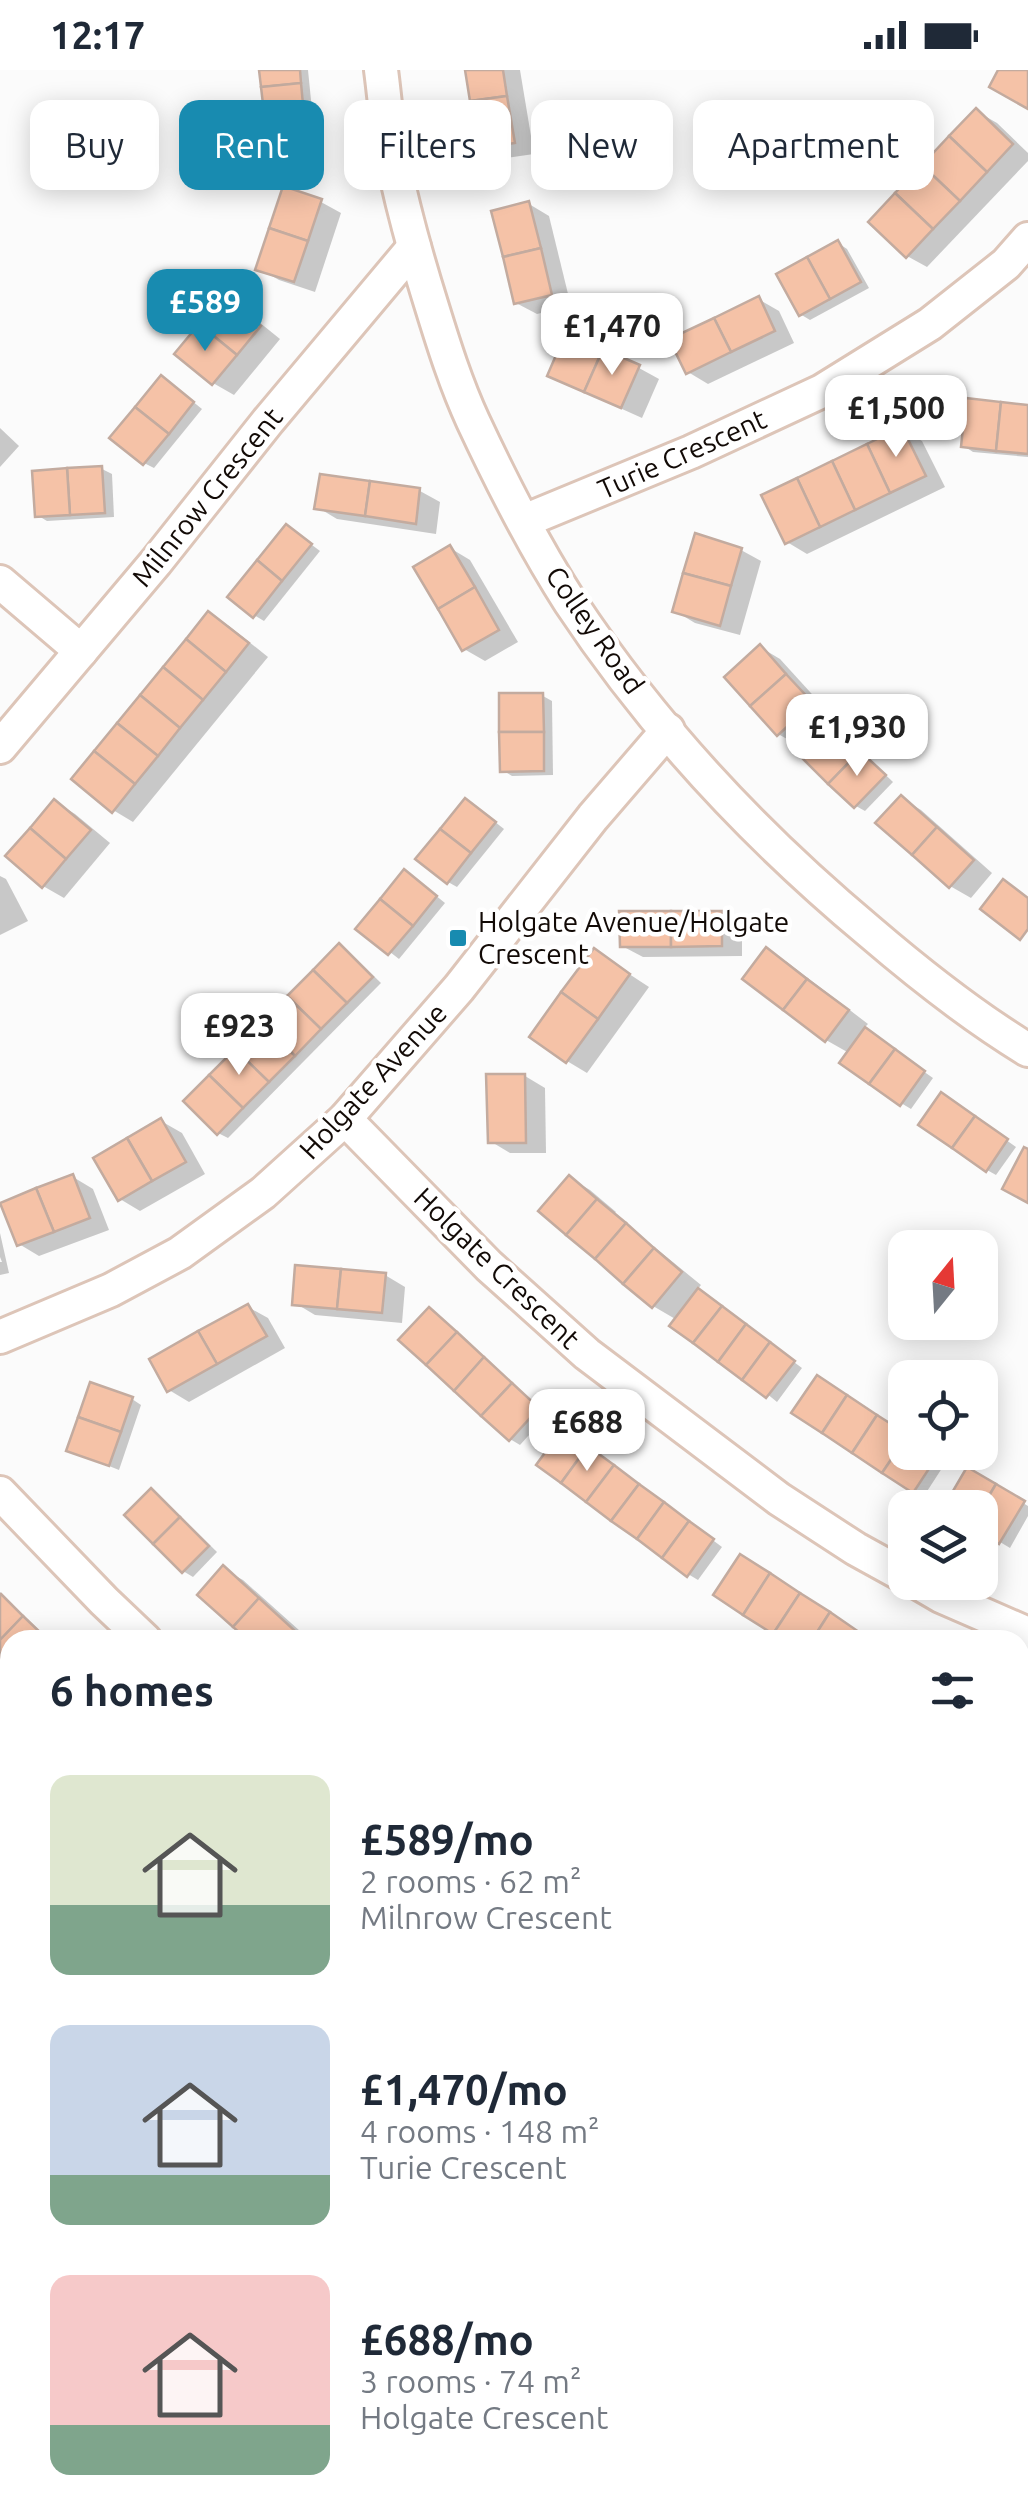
<!DOCTYPE html>
<meta charset="utf-8">
<style>
body{margin:0;font-family:Ubuntu,sans-serif;background:#f6f6f7;color:#1f2937;height:100vh;display:flex;flex-direction:column;font-size:38px;white-space:nowrap}
*{box-sizing:border-box;margin:0}
p{font-size:32px;color:#747a83}
.icon{flex:none;width:55px;height:55px;fill:none;stroke:currentColor;stroke-width:2;stroke-linecap:round;stroke-linejoin:round}
.map{position:relative;flex:1;overflow:hidden}
.sheet{position:absolute;left:0px;top:1560px;width:1030px;height:890px;display:flex;flex-direction:column;background:#fff;border-radius:30px 30px 0 0;box-shadow:0 5px 25px #0003}
.sheet>*{flex:none}
.guide{position:absolute;left:30px;top:30px;width:970px;height:90px;display:flex;gap:20px}
.needle{width:65px;rotate:18deg}
.controls{position:absolute;left:888px;top:1160px;display:grid;gap:20px}
.controls a{display:grid;place-items:center;width:110px;height:110px;border-radius:20px;background:#fff;box-shadow:0 5px 25px #0003;font-size:50px}
.price{position:absolute;translate:-50% -85px;padding:0 22px;border-radius:20px;background:#fff;color:#222;font-size:32px;line-height:65px;filter:drop-shadow(0 2px 5px #0008)}
.price::after{content:'';position:absolute;left:50%;top:60px;width:30px;height:22px;margin-left:-15px;background:inherit;clip-path:polygon(0 0,100% 0,50% 100%)}
.price.on{background:#188bb0;color:#fff}
ul{padding:0;list-style:none}
li{display:flex;align-items:center;gap:30px;height:250px;padding:0 50px}
li span{display:grid;place-items:center;flex:none;width:280px;height:200px;border-radius:20px;color:#555}
li>.icon{margin-inline-start:auto}
span .icon{width:120px;height:120px;fill:#fffc;stroke-width:1}
li b{font-size:42px}
h2{display:flex;justify-content:space-between;align-items:center;height:120px;padding:0 50px;font-size:42px}
.chip{padding:0 35px;border-radius:20px;background:#fff;box-shadow:0 5px 25px #0003;font-size:35px;line-height:90px}
.chip.on{background:#188bb0;color:#fff}
.status{display:flex;justify-content:space-between;align-items:center;height:70px;padding:0 50px;background:#fff;direction:ltr}
.status svg{height:28px;fill:currentColor}
.map>svg:first-child{display:block}
.green{fill:#abe7c1}
.forest{fill:#74ce99}
.shadow{fill:#0003}
.lines{fill:none;stroke-linecap:round;stroke-linejoin:round}
.stream{stroke:#3b779b;stroke-width:12}
.building{fill:#f5c2a7;stroke:#c3ab9f;stroke-width:2.5}
.street-casing{stroke:#ddc5b8;stroke-width:38}
.street{stroke:#fff;stroke-width:32}
.poi-dot{fill:#188bb0;stroke:#fff;stroke-width:4}
.labels{text-anchor:middle;stroke-width:9;stroke-linejoin:round;paint-order:stroke}
.street-label{font-size:28px;fill:#120a06;stroke:#fff}
.poi-label{font-size:28px;fill:#120a06;stroke:#fff;text-anchor:start}
</style>
<div class="status"><b>12:17</b><svg viewBox="0 0 49 12"><path d="M0 12V9h3v3zM5 12V6h3v6zM10 12V3h3v9zM15 12V0h3v12zM26 1h20v11H26zM47 4h2v5h-2z"/></svg></div>
<div class="map">
<svg width="1028" height="2450" viewBox="0 0 1028 2450">
<rect width="100%" height="100%" fill="#fbfbfb"/>
<!-- green -->
<g class="green">
<path d="M0,1800L10,1809V2184L0,2174Z"/>
<path d="M1020,2375L1028,2378V2450H519L501,2440H1020Z"/>
</g>
<!-- forest -->
<g class="forest">
<path d="M0,2174L10,2184V2315L0,2312Z"/>
<path d="M367,2440H501L519,2450H364Z"/>
</g>
<!-- shadow -->
<g class="shadow">
<path d="M262,0H308L314,60L278,64L268,58Z"/>
<path d="M467,0H520L534,84L500,89L480,77Z"/>
<path d="M976,41L997,53L1028,83V91L927,197L907,186Z"/>
<path d="M285,119L321,132L341,143L315,222L279,210L258,198Z"/>
<path d="M529,134L549,146L571,236L537,244L516,233Z"/>
<path d="M838,173L847,179L869,218L810,250L800,244Z"/>
<path d="M224,228L244,240L280,269L234,325L213,313Z"/>
<path d="M758,229L779,241L794,273L708,314L688,302Z"/>
<path d="M568,266L639,298L659,309L642,348L571,316Z"/>
<path d="M171,314L202,339L154,398L144,393Z"/>
<path d="M1028,337V387L973,382L964,376Z"/>
<path d="M0,358L19,376L0,397Z"/>
<path d="M902,360L922,371L945,417L807,484L787,472Z"/>
<path d="M102,399L112,404L114,447L47,451L37,445Z"/>
<path d="M420,421L440,432L436,464L337,449L317,437Z"/>
<path d="M296,463L320,481L264,551L254,545Z"/>
<path d="M450,478L470,490L518,572L485,591L464,579Z"/>
<path d="M741,480L761,491L740,565L695,553L675,541Z"/>
<path d="M209,544L229,556L268,587L133,752L113,740Z"/>
<path d="M760,577L780,589L831,645L798,675L778,664Z"/>
<path d="M543,626L552,631L553,705L512,706L502,700Z"/>
<path d="M834,659L844,665L893,712L865,741L856,736Z"/>
<path d="M901,728L921,740L992,803L971,828L950,816Z"/>
<path d="M55,732L75,744L110,773L64,828L43,816Z"/>
<path d="M475,736L504,759L457,817L448,812Z"/>
<path d="M0,806L6,809L28,851L0,865Z"/>
<path d="M414,808L445,833L399,889L359,858Z"/>
<path d="M722,843L742,855V886L643,887L622,876Z"/>
<path d="M339,876L349,882L381,913L228,1068L218,1063Z"/>
<path d="M767,880L787,892L868,954L863,959L933,1008L911,1039L901,1033L849,983L826,970Z"/>
<path d="M594,881L649,917L587,1003L567,991Z"/>
<path d="M525,1006L545,1018L546,1083H510L490,1071Z"/>
<path d="M951,1031L1016,1077L996,1105L987,1100Z"/>
<path d="M161,1051L182,1063L205,1104L140,1141L120,1129Z"/>
<path d="M73,1107L93,1119L109,1160L39,1186L19,1174Z"/>
<path d="M570,1108L590,1120L616,1142L614,1144L701,1215L697,1220L802,1298L777,1332L677,1250L653,1236Z"/>
<path d="M0,1163L9,1203L0,1205V1192H2L0,1187Z"/>
<path d="M385,1205L405,1217L402,1253L315,1245L295,1233Z"/>
<path d="M248,1237L268,1248L285,1278L189,1332L169,1320Z"/>
<path d="M430,1240L439,1246L547,1345L520,1375L510,1369Z"/>
<path d="M827,1314L905,1365V1382H931L946,1392L924,1426L914,1421Z"/>
<path d="M132,1329L141,1335L119,1400L69,1380Z"/>
<path d="M573,1366L722,1477L698,1510L688,1504Z"/>
<path d="M968,1400L1028,1436V1446L1010,1478L980,1460V1438Z"/>
<path d="M152,1421L161,1427L217,1482L193,1507L183,1501Z"/>
<path d="M223,1499L243,1510L310,1570H252Z"/>
<path d="M0,1522L49,1570H10V1598L0,1588Z"/>
<path d="M1020,1641L1028,1644V1688L1020,1684Z"/>
</g>
<g class="lines">
<!-- stream -->
<g class="stream">
<path d="M0,2254L10,2260"/>
<path d="M412,2442L437,2450"/>
</g>
</g>
<!-- building -->
<g class="building">
<path d="M259,0H300L301,13L261,17Z"/>
<path d="M465,0H503L507,26L470,31Z"/>
<path d="M998,0H1028V39L989,17Z"/>
<path d="M301,13L305,56L266,60L261,17Z"/>
<path d="M507,26L515,73L477,79L470,31Z"/>
<path d="M976,38L1013,74L987,102L949,66Z"/>
<path d="M949,66L987,102L960,131L922,95Z"/>
<path d="M922,95L960,131L933,159L895,123Z"/>
<path d="M283,116L322,129L308,171L269,158Z"/>
<path d="M895,123L933,159L906,188L868,152Z"/>
<path d="M529,131L541,178L503,187L491,141Z"/>
<path d="M269,158L308,171L294,212L255,200Z"/>
<path d="M838,170L861,212L830,229L807,187Z"/>
<path d="M541,178L552,225L514,234L503,187Z"/>
<path d="M807,187L830,229L799,246L776,204Z"/>
<path d="M223,225L261,256L237,285L199,254Z"/>
<path d="M759,226L775,261L731,282L714,248Z"/>
<path d="M714,248L731,282L686,304L669,269Z"/>
<path d="M199,254L237,285L212,315L174,284Z"/>
<path d="M566,262L603,279L584,322L547,306Z"/>
<path d="M603,279L640,295L621,338L584,322Z"/>
<path d="M161,305L194,332L169,364L135,337Z"/>
<path d="M966,328L1001,332L996,381L961,377Z"/>
<path d="M1001,332L1028,335V384L996,381Z"/>
<path d="M135,337L169,364L143,395L109,368Z"/>
<path d="M902,357L926,406L890,423L867,374Z"/>
<path d="M867,374L890,423L855,440L832,391Z"/>
<path d="M832,391L855,440L820,457L797,408Z"/>
<path d="M102,396L105,443L70,445L67,398Z"/>
<path d="M67,398L70,445L35,447L32,401Z"/>
<path d="M320,404L370,411L365,446L314,439Z"/>
<path d="M797,408L820,457L785,474L761,425Z"/>
<path d="M370,411L420,418L416,454L365,446Z"/>
<path d="M286,454L312,474L282,511L257,490Z"/>
<path d="M695,463L742,478L731,516L683,503Z"/>
<path d="M450,475L475,517L438,539L413,497Z"/>
<path d="M257,490L282,511L253,548L227,527Z"/>
<path d="M683,503L731,516L720,556L672,542Z"/>
<path d="M475,517L499,560L462,581L438,539Z"/>
<path d="M208,541L249,573L226,602L186,569Z"/>
<path d="M186,569L226,602L203,630L163,597Z"/>
<path d="M760,574L786,604L750,636L724,607Z"/>
<path d="M163,597L203,630L180,658L140,625Z"/>
<path d="M786,604L813,633L777,666L750,636Z"/>
<path d="M499,623H543L544,662H499Z"/>
<path d="M140,625L180,658L158,686L117,653Z"/>
<path d="M117,653L158,686L135,714L94,681Z"/>
<path d="M834,656L860,681L828,714L803,689Z"/>
<path d="M499,662H544V701L500,702Z"/>
<path d="M94,681L135,714L112,743L71,709Z"/>
<path d="M860,681L886,705L854,738L828,714Z"/>
<path d="M901,725L937,757L912,785L875,753Z"/>
<path d="M465,728L496,752L471,783L440,759Z"/>
<path d="M54,729L91,760L66,789L30,758Z"/>
<path d="M937,757L974,790L949,818L912,785Z"/>
<path d="M30,758L66,789L42,818L5,786Z"/>
<path d="M440,759L471,783L447,814L415,789Z"/>
<path d="M404,799L437,826L413,856L380,829Z"/>
<path d="M1003,809L1028,828V859L1020,870L980,839Z"/>
<path d="M380,829L413,856L388,885L355,859Z"/>
<path d="M619,841H671V877H620Z"/>
<path d="M671,841H722V876L671,877Z"/>
<path d="M339,873L373,907L347,933L313,900Z"/>
<path d="M766,877L807,909L783,940L742,909Z"/>
<path d="M594,878L630,904L598,949L561,922Z"/>
<path d="M313,900L347,933L321,959L287,926Z"/>
<path d="M807,909L849,940L825,972L783,940Z"/>
<path d="M561,922L598,949L566,993L529,967Z"/>
<path d="M287,926L321,959L295,986L261,952Z"/>
<path d="M261,952L295,986L269,1012L235,979Z"/>
<path d="M865,957L895,979L869,1014L839,993Z"/>
<path d="M235,979L269,1012L243,1038L209,1005Z"/>
<path d="M895,979L925,1001L900,1036L869,1014Z"/>
<path d="M486,1004H525L526,1073H488Z"/>
<path d="M209,1005L243,1038L217,1065L183,1031Z"/>
<path d="M941,1022L975,1046L952,1078L918,1055Z"/>
<path d="M975,1046L1008,1069L986,1102L952,1078Z"/>
<path d="M161,1048L186,1092L152,1111L127,1068Z"/>
<path d="M127,1068L152,1111L118,1131L93,1088Z"/>
<path d="M1024,1077L1028,1079V1133L1002,1119Z"/>
<path d="M73,1104L90,1148L54,1162L36,1118Z"/>
<path d="M569,1105L597,1129L566,1165L538,1141Z"/>
<path d="M36,1118L54,1162L17,1176L0,1133Z"/>
<path d="M597,1129L626,1153L595,1189L566,1165Z"/>
<path d="M626,1153L654,1178L623,1214L595,1189Z"/>
<path d="M654,1178L682,1202L652,1238L623,1214Z"/>
<path d="M295,1195L341,1199L337,1239L292,1235Z"/>
<path d="M341,1199L386,1203L382,1243L337,1239Z"/>
<path d="M698,1218L722,1236L693,1273L669,1256Z"/>
<path d="M248,1234L267,1266L217,1294L198,1261Z"/>
<path d="M722,1236L746,1254L718,1292L693,1273Z"/>
<path d="M429,1237L457,1262L426,1295L398,1270Z"/>
<path d="M746,1254L770,1272L742,1310L718,1292Z"/>
<path d="M198,1261L217,1294L167,1322L149,1289Z"/>
<path d="M457,1262L484,1287L454,1321L426,1295Z"/>
<path d="M770,1272L795,1291L766,1328L742,1310Z"/>
<path d="M484,1287L512,1313L481,1346L454,1321Z"/>
<path d="M817,1305L847,1325L822,1363L791,1343Z"/>
<path d="M90,1312L133,1327L121,1362L78,1347Z"/>
<path d="M512,1313L539,1338L509,1371L481,1346Z"/>
<path d="M847,1325L877,1345L852,1383L822,1363Z"/>
<path d="M877,1345L905,1363V1369L882,1403L852,1383Z"/>
<path d="M78,1347L121,1362L109,1396L66,1381Z"/>
<path d="M563,1358L588,1376L561,1413L536,1395Z"/>
<path d="M905,1369V1382H935L938,1385L913,1423L882,1403Z"/>
<path d="M588,1376L614,1395L586,1432L561,1413Z"/>
<path d="M614,1395L639,1414L611,1451L586,1432Z"/>
<path d="M967,1397L996,1414L980,1441V1438H943Z"/>
<path d="M639,1414L664,1432L637,1469L611,1451Z"/>
<path d="M996,1414L1025,1431L999,1474L980,1463V1441Z"/>
<path d="M151,1418L180,1447L153,1474L124,1445Z"/>
<path d="M664,1432L689,1451L662,1488L637,1469Z"/>
<path d="M180,1447L209,1476L182,1503L153,1474Z"/>
<path d="M689,1451L714,1469L687,1507L662,1488Z"/>
<path d="M740,1484L770,1503L743,1545L713,1525Z"/>
<path d="M223,1495L259,1528L233,1557L197,1525Z"/>
<path d="M770,1503L800,1523L773,1564L743,1545Z"/>
<path d="M800,1523L830,1542L812,1570H781L773,1564Z"/>
<path d="M1,1524L23,1546L0,1570V1525Z"/>
<path d="M259,1528L294,1560L285,1570H248L233,1557Z"/>
<path d="M830,1542L859,1562L854,1570H812Z"/>
<path d="M23,1546L46,1568L10,1570V1602L0,1592V1570Z"/>
<path d="M1028,1644V1687L1020,1684V1663Z"/>
<path d="M1020,1992L1028,1995V2044L1020,2041Z"/>
<path d="M1027,2200L1028,2201V2255L1020,2252V2223Z"/>
</g>
<g class="lines">
<defs>
<g id="street">
<path d="M381,0C385,30 387,61 393,90C403,140 417,189 432,237C444,276 456,314 473,351C501,411 534,476 570,532C652,656 756,767 870,862C919,904 972,946 1028,980"/>
<path d="M524,451L691,382L822,321L930,254L1006,194L1028,169"/>
<path d="M0,512L81,581"/>
<path d="M0,677L156,492L268,351L414,177"/>
<path d="M345,1049L489,1196L587,1284L779,1429L856,1479L905,1506"/>
<path d="M0,1267L111,1220L180,1183L263,1123L345,1049L459,918L593,747L668,660"/>
<path d="M0,1423L104,1531L145,1570"/>
<path d="M917,1512L941,1526L1028,1564"/>
<path d="M1020,2116L1028,2119"/>
</g>
</defs>
<!-- street casing -->
<use href="#street" class="street-casing"/>
<!-- street -->
<use href="#street" class="street"/>
</g>
<!-- markers -->
<rect class="poi-dot" x="448" y="858" width="20" height="20" rx="5"/>
<g class="labels">
<!-- street labels -->
<g class="street-label">
<text transform="translate(682 384) rotate(-24)" y="10">Turie Crescent</text>
<text transform="translate(207 427) rotate(-51)" y="10">Milnrow Crescent</text>
<text transform="translate(595 560) rotate(55)" y="10">Colley Road</text>
<text transform="translate(373 1011) rotate(-47)" y="10">Holgate Avenue</text>
<text transform="translate(497 1198) rotate(44)" y="10">Holgate Crescent</text>
</g>
<!-- poi labels -->
<g class="poi-label">
<text x="478" y="862">Holgate Avenue/Holgate<tspan x="478" dy="32">Crescent</tspan></text>
</g>
</g>
</svg>
<div class="controls">
<a><svg class="needle" viewBox="-14 -14 28 28"><path d="M0-13l5 13h-10z" fill="#e53935"/><path d="M0 13l5-13h-10z" fill="#747a83"/></svg></a>
<a><svg class="icon" aria-label="locate" viewBox="0 0 24 24"><circle cx="12" cy="12" r="6"/><path d="M12 2v4M12 18v4M2 12h4M18 12h4"/></svg></a>
<a><svg class="icon" aria-label="layers" viewBox="0 0 24 24"><path d="M12 4l9 5-9 5-9-5zM3 14l9 5 9-5"/></svg></a>
</div>
<b class="price on" style="left:205px;top:284px">£589</b>
<b class="price" style="left:612px;top:308px">£1,470</b>
<b class="price" style="left:896px;top:390px">£1,500</b>
<b class="price" style="left:857px;top:709px">£1,930</b>
<b class="price" style="left:239px;top:1008px">£923</b>
<b class="price" style="left:587px;top:1404px">£688</b>
<div class="guide">
<a class="chip">Buy</a>
<a class="chip on">Rent</a>
<a class="chip">Filters</a>
<a class="chip">New</a>
<a class="chip">Apartment</a>
</div>
<section class="sheet">
<h2>6 homes<svg class="icon" aria-label="filters" viewBox="0 0 24 24"><path d="M4 7h16M4 17h16"/><circle cx="9" cy="7" r="2"/><circle cx="15" cy="17" r="2"/></svg></h2>
<ul>
<li><span style="background:linear-gradient(#dfe7d0 65%,#7fa58c 0)"><svg class="icon" aria-label="home" viewBox="0 0 24 24"><path d="M3 11l9-7 9 7M6 9v11h12V9"/></svg></span><div><b>£589/mo</b><p>2 rooms · 62 m²</p><p>Milnrow Crescent</p></div></li>
<li><span style="background:linear-gradient(#c9d6e8 75%,#7fa58c 0)"><svg class="icon" aria-label="home" viewBox="0 0 24 24"><path d="M3 11l9-7 9 7M6 9v11h12V9"/></svg></span><div><b>£1,470/mo</b><p>4 rooms · 148 m²</p><p>Turie Crescent</p></div></li>
<li><span style="background:linear-gradient(#f6c9c9 75%,#7fa58c 0)"><svg class="icon" aria-label="home" viewBox="0 0 24 24"><path d="M3 11l9-7 9 7M6 9v11h12V9"/></svg></span><div><b>£688/mo</b><p>3 rooms · 74 m²</p><p>Holgate Crescent</p></div></li>
</ul>
</section>
</div>
